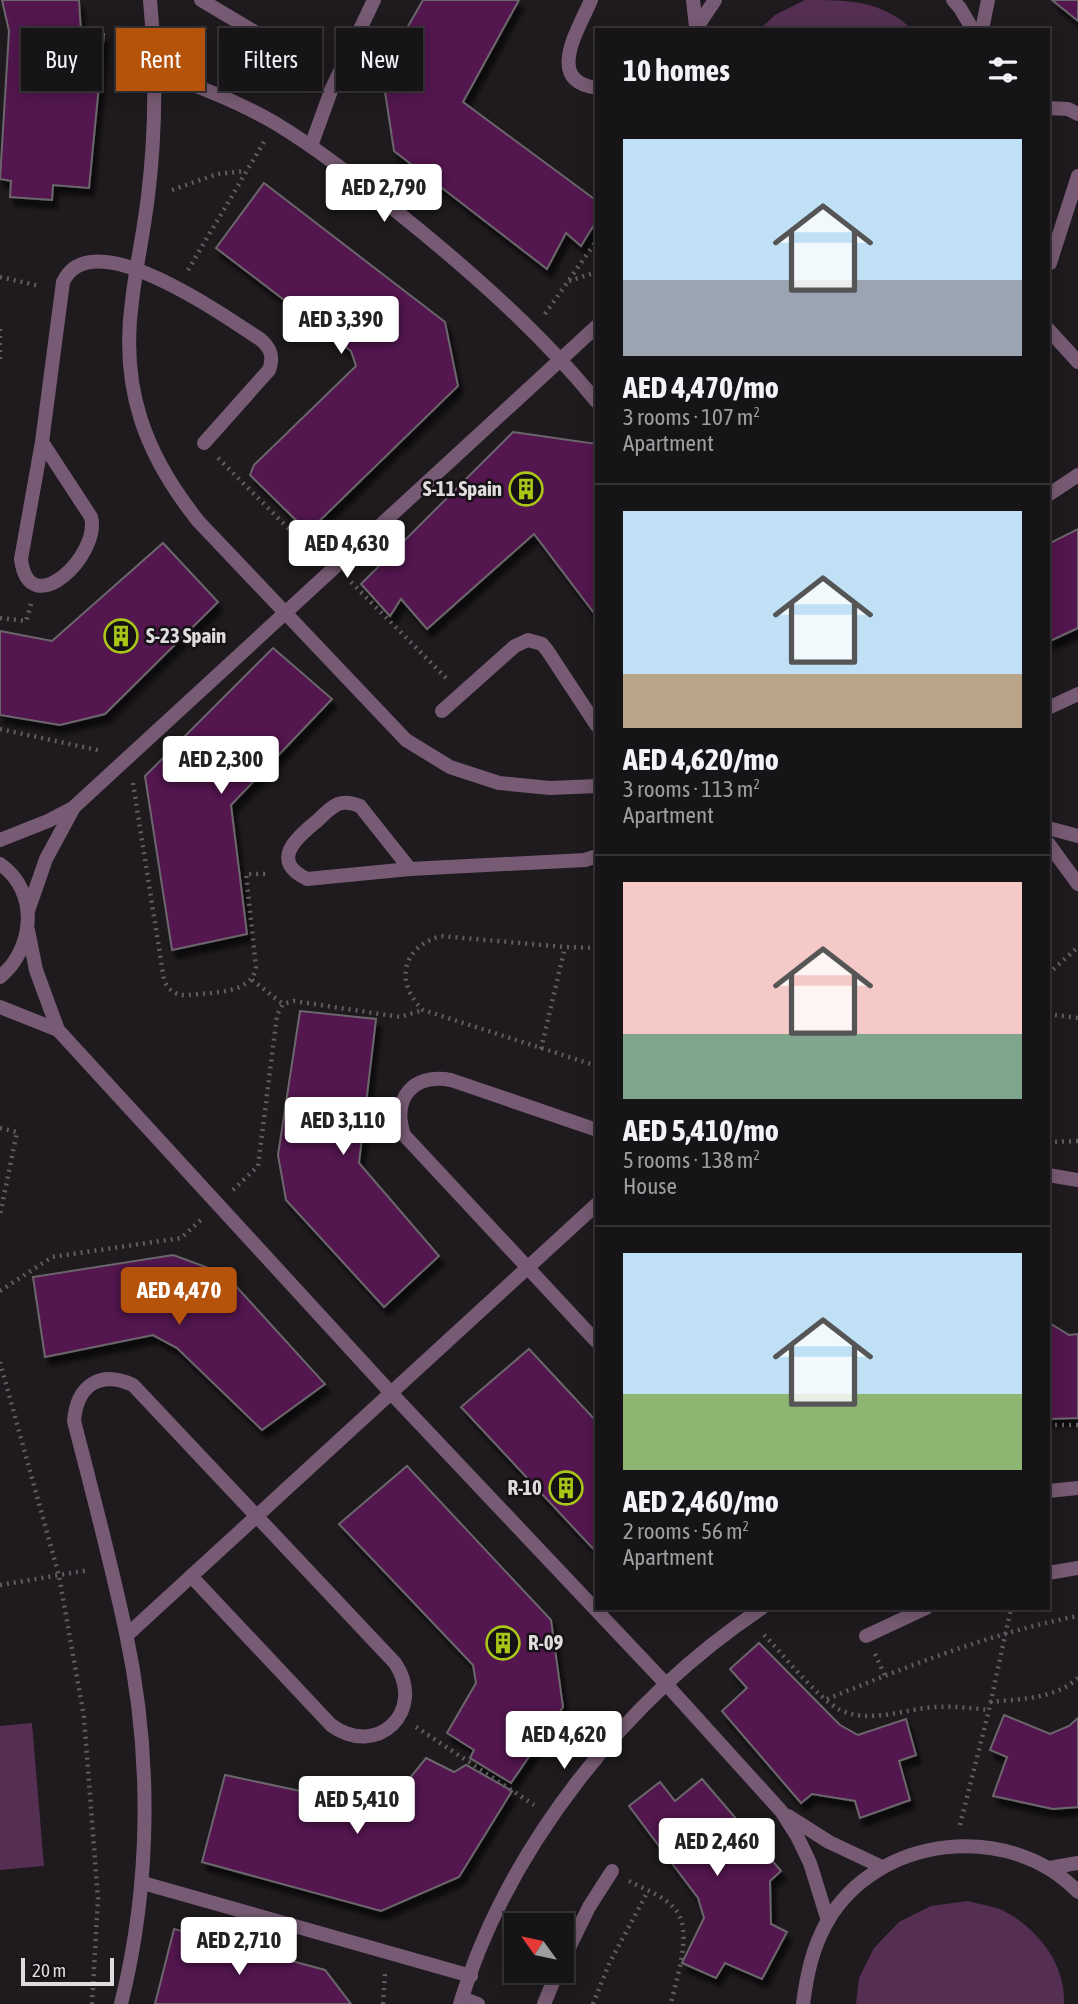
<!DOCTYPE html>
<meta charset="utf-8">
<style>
body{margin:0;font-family:"Asap Condensed",sans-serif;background:#1f1d1f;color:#f1f3f6;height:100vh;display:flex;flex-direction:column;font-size:26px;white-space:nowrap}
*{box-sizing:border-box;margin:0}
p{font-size:23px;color:#9e9ea1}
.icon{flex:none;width:38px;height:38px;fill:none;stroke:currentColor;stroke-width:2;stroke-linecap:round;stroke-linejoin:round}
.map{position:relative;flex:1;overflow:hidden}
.details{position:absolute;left:595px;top:28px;width:455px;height:1582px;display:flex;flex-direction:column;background:#161416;border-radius:0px;box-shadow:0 4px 18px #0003,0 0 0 2px #353335}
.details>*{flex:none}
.top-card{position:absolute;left:21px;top:28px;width:469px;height:63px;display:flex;gap:14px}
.needle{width:46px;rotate:303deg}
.tools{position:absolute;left:504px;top:1913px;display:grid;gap:14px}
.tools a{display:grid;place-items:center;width:70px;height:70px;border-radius:0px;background:#161416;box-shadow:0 4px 18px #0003,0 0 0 2px #353335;font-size:35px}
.scale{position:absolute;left:21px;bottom:18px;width:93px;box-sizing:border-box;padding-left:7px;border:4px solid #dfdcdf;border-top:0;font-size:19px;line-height:24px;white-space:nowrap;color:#dfdcdf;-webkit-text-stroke:5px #151115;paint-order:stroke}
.price{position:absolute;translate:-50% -60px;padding:0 16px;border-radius:7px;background:#fff;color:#222;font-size:23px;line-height:46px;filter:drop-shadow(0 2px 4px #0008)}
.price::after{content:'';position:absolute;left:50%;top:42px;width:21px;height:16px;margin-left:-10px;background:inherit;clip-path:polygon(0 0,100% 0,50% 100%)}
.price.active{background:#b45309;color:#fff}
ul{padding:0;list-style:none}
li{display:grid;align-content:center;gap:14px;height:371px;padding:0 28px}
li+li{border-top:2px solid #353335}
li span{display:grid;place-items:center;height:217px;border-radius:0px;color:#555}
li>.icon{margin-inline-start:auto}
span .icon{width:126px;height:126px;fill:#fffc;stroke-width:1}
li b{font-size:30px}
h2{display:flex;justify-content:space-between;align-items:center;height:84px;padding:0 28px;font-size:30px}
.tag{padding:0 24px;border-radius:0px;background:#161416;box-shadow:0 4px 18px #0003,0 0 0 2px #353335;font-size:24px;line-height:63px}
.tag.active{background:#b45309;color:#fff}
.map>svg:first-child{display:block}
.green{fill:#542f51}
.building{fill:#531550;stroke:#6b666b;stroke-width:2;filter:url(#shadow)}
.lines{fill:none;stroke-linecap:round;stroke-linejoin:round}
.path{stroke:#605d60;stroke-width:4.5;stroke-dasharray:2 5;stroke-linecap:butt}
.minor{stroke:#775b74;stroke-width:14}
.labels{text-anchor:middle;stroke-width:5;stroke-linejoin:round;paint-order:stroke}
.poi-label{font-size:21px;font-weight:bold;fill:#dfdcdf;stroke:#151115;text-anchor:end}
</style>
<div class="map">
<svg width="1078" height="2004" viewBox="0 0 1078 2004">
<defs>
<filter id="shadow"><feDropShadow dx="4.5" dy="8" stdDeviation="2" flood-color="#0009"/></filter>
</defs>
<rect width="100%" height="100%" fill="#1e1a1e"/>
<!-- green -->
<g class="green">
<path d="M805,0C850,0 880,0 913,30H759L775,15Z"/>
<path d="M32,1723L44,1866L0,1870V1726Z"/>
<path d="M967,1901C979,1904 994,1906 1004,1911C1038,1929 1066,1964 1064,2004H856L859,1978L874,1948L899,1922L931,1906Z"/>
</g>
<!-- building -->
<g class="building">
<path d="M2,0H79L81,32L104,34L89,188L53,185L52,200L10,197L11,181L0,179L9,31Z"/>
<path d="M423,0H519L463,102L597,201V220L581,246L566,233L547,269L394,151L382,72Z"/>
<path d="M1052,0H1078V21Z"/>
<path d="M264,183L445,322L458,386L308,532L250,475L254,465L356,366L351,351L216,248Z"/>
<path d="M513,432L597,444V617L534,534L427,629L401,599L390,616L361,584Z"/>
<path d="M1078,529V628L1048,642V544Z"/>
<path d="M163,543L218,602L105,714L60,725L0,715V631L52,641Z"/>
<path d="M273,648L332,699L231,805L247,934L172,950L145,776Z"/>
<path d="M300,1011L376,1019L359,1163L439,1256L384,1307L286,1200L278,1155Z"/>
<path d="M173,1255L225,1274L325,1384L262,1430L177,1348L153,1335L45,1357L33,1277Z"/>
<path d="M1048,1322L1069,1335L1078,1334V1418L1048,1419Z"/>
<path d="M529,1349L597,1422V1553L461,1407Z"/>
<path d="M407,1466L551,1620L563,1707L511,1783L470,1758L474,1750L447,1733L476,1683L473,1665L339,1524Z"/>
<path d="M759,1643L840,1725L858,1735L906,1719L916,1755L899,1761L910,1800L860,1818L855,1801L812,1794L801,1803L722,1711L747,1688L730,1669Z"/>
<path d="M1004,1715L1050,1734L1069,1726L1078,1718V1807L1053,1809L993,1796L1007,1757L990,1750Z"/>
<path d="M426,1758L454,1772L466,1765L512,1791L459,1877L381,1911L202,1862L225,1775L385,1809Z"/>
<path d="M702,1779L781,1871L770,1881L771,1924L787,1932L762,1979L725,1963L716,1978L682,1963L704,1918L698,1898L629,1806L660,1782L675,1801Z"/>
<path d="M174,1929L325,1970L351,2004H155Z"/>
</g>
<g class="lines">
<!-- path -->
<g class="path">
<path d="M172,190L217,174L246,171"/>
<path d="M188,270L264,142"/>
<path d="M0,277L40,286"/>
<path d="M569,281L597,272"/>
<path d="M545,314L597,240"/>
<path d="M0,329V361"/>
<path d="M218,458L316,556"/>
<path d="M351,582L446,678"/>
<path d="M0,618L26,621L31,604"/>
<path d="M0,729L102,751"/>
<path d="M133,783L164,980C169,991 176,996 188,995C210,992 252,995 256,967L246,874H270"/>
<path d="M597,948L565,947L441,936C402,947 394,982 423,1010L597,1066"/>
<path d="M1048,974L1078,947"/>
<path d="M252,980L283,1004"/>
<path d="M1048,1014L1078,1018"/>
<path d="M541,1049L565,947"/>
<path d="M0,1128L17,1132L0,1215"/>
<path d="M1048,1142L1078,1141"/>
<path d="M233,1190L258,1166L277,1015L283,1004L294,1001L400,1017L423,1010"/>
<path d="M0,1291L52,1257L181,1238L203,1218"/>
<path d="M0,1362L59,1576L84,1717L98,1899L92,2004"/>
<path d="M1048,1425H1078"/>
<path d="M0,1585L89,1570"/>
<path d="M764,1635C784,1655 816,1697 840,1710C871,1724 904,1709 935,1707C953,1706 971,1708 989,1710"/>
<path d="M875,1654L885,1676"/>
<path d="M827,1699C909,1666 990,1633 1078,1616"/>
<path d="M990,1702C1020,1699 1055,1699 1078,1678"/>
<path d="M416,1727L534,1805"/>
<path d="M960,1825L989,1710L1011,1608"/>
<path d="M629,1881C644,1889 664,1896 675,1909C694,1931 676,1978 671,2004"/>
<path d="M383,2004L385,1974"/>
<path d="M593,2004L609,1964L648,1891"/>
</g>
<!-- minor -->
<g class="minor">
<path d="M150,0C156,65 156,131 148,196C144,231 136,266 132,301C120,388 145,455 199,522L406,740L450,767L499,783L550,788L597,786"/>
<path d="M201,0L282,48"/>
<path d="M591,0C579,29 544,81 597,88"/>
<path d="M693,0L696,27"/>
<path d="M953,0L960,8L973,30"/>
<path d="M695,30L715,0"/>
<path d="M982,30L988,0"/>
<path d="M153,70C195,85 237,101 275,123C318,149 357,180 396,211C467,268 539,331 597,402"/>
<path d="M1048,108L1068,109L1078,114"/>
<path d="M311,146L332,88L374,0"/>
<path d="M1050,263L1078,176"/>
<path d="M1048,329L1078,362"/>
<path d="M42,442L91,517C101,555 29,624 21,559L42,442L63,282C92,220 225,317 260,339C271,348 274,357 269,370L204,443"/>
<path d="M1048,495L1078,475"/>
<path d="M1048,708L1078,694"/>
<path d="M442,711L515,646L528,640L542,644L547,650L597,726"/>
<path d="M1048,828L1078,836"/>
<path d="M0,840L48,821L73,808L597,326"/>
<path d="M1048,843L1078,884"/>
<path d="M0,864C40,892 34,949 0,977"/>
<path d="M410,869L360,806C353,803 346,801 338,804C331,807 323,815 317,821C297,837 269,861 307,879L410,869L585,860L597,856"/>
<path d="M28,911L46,859L73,809"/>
<path d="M28,930L36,970L58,1030L391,1393L666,1684L781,1811L797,1836L810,1863L828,1921"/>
<path d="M0,1007L58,1030"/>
<path d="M597,1130L451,1080C412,1073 392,1099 404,1135L597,1342"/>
<path d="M1048,1175L1078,1180"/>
<path d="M1048,1491L1078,1488"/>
<path d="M1048,1573L1078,1568"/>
<path d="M127,1635L597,1204"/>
<path d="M866,1636L926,1608"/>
<path d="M788,1816L829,1842L882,1867"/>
<path d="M1049,1868L1078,1863"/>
<path d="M143,1883L471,1976"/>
<path d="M562,1962L589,1907L612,1871"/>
<path d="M462,1998L478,2004"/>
<path d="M121,2004C151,1884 152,1755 126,1633C111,1562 92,1491 74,1421C77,1385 100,1370 133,1385L395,1663C427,1711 377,1759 331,1725L191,1576"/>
<path d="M460,2004C508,1846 626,1699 762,1608"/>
<path d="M544,2004L558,1970"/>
<path d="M803,2004C807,1974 812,1949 827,1922C877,1835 1009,1820 1078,1892"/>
</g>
</g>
<!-- icons -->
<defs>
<symbol id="building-ring" viewBox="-11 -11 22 22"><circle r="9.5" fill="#151115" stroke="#aac718" stroke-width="1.5"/><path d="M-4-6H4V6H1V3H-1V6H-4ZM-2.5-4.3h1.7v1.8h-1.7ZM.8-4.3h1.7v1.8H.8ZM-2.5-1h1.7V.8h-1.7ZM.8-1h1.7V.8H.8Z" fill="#aac718"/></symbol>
</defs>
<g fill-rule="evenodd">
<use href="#building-ring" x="507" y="470" width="38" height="38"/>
<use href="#building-ring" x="102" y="617" width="38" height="38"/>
<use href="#building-ring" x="547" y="1469" width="38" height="38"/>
<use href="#building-ring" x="484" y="1624" width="38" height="38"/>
</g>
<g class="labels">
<!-- poi labels -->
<g class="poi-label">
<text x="502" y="496">S-11 Spain</text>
<text x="146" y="643" text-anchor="start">S-23 Spain</text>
<text x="542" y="1495">R-10</text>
<text x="528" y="1650" text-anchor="start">R-09</text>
</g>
</g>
</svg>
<div class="tools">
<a><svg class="needle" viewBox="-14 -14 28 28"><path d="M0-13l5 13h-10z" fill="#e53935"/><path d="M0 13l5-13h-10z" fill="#9e9ea1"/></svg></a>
</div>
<div class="scale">20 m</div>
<b class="price" style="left:384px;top:224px">AED 2,790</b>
<b class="price" style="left:341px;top:356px">AED 3,390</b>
<b class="price" style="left:347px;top:580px">AED 4,630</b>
<b class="price" style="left:221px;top:796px">AED 2,300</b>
<b class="price" style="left:343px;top:1157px">AED 3,110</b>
<b class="price active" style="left:179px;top:1327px">AED 4,470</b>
<b class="price" style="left:564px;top:1771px">AED 4,620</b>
<b class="price" style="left:357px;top:1836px">AED 5,410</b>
<b class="price" style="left:717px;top:1878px">AED 2,460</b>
<b class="price" style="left:239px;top:1977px">AED 2,710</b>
<div class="top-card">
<a class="tag">Buy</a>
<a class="tag active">Rent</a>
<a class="tag">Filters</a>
<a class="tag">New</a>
</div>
<section class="details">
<h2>10 homes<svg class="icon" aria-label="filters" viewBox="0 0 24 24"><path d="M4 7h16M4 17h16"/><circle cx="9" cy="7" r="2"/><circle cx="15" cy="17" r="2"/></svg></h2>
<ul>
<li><span style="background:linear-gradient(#bfe0f5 65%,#9aa5b1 0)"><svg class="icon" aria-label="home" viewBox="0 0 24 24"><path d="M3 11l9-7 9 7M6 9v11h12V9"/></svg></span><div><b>AED 4,470/mo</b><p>3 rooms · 107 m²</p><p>Apartment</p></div></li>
<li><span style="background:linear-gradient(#bfe0f5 75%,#b9a48a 0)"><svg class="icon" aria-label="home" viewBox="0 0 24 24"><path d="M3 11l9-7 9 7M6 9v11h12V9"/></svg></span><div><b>AED 4,620/mo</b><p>3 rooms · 113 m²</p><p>Apartment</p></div></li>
<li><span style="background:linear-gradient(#f6c9c9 70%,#7fa58c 0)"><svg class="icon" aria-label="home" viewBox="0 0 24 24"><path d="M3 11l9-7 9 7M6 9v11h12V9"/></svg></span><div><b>AED 5,410/mo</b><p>5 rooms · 138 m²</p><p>House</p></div></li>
<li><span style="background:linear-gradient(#bfe0f5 65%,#8fb573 0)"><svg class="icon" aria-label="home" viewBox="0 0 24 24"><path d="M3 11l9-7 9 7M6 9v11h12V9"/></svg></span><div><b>AED 2,460/mo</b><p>2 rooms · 56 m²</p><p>Apartment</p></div></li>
</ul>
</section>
</div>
